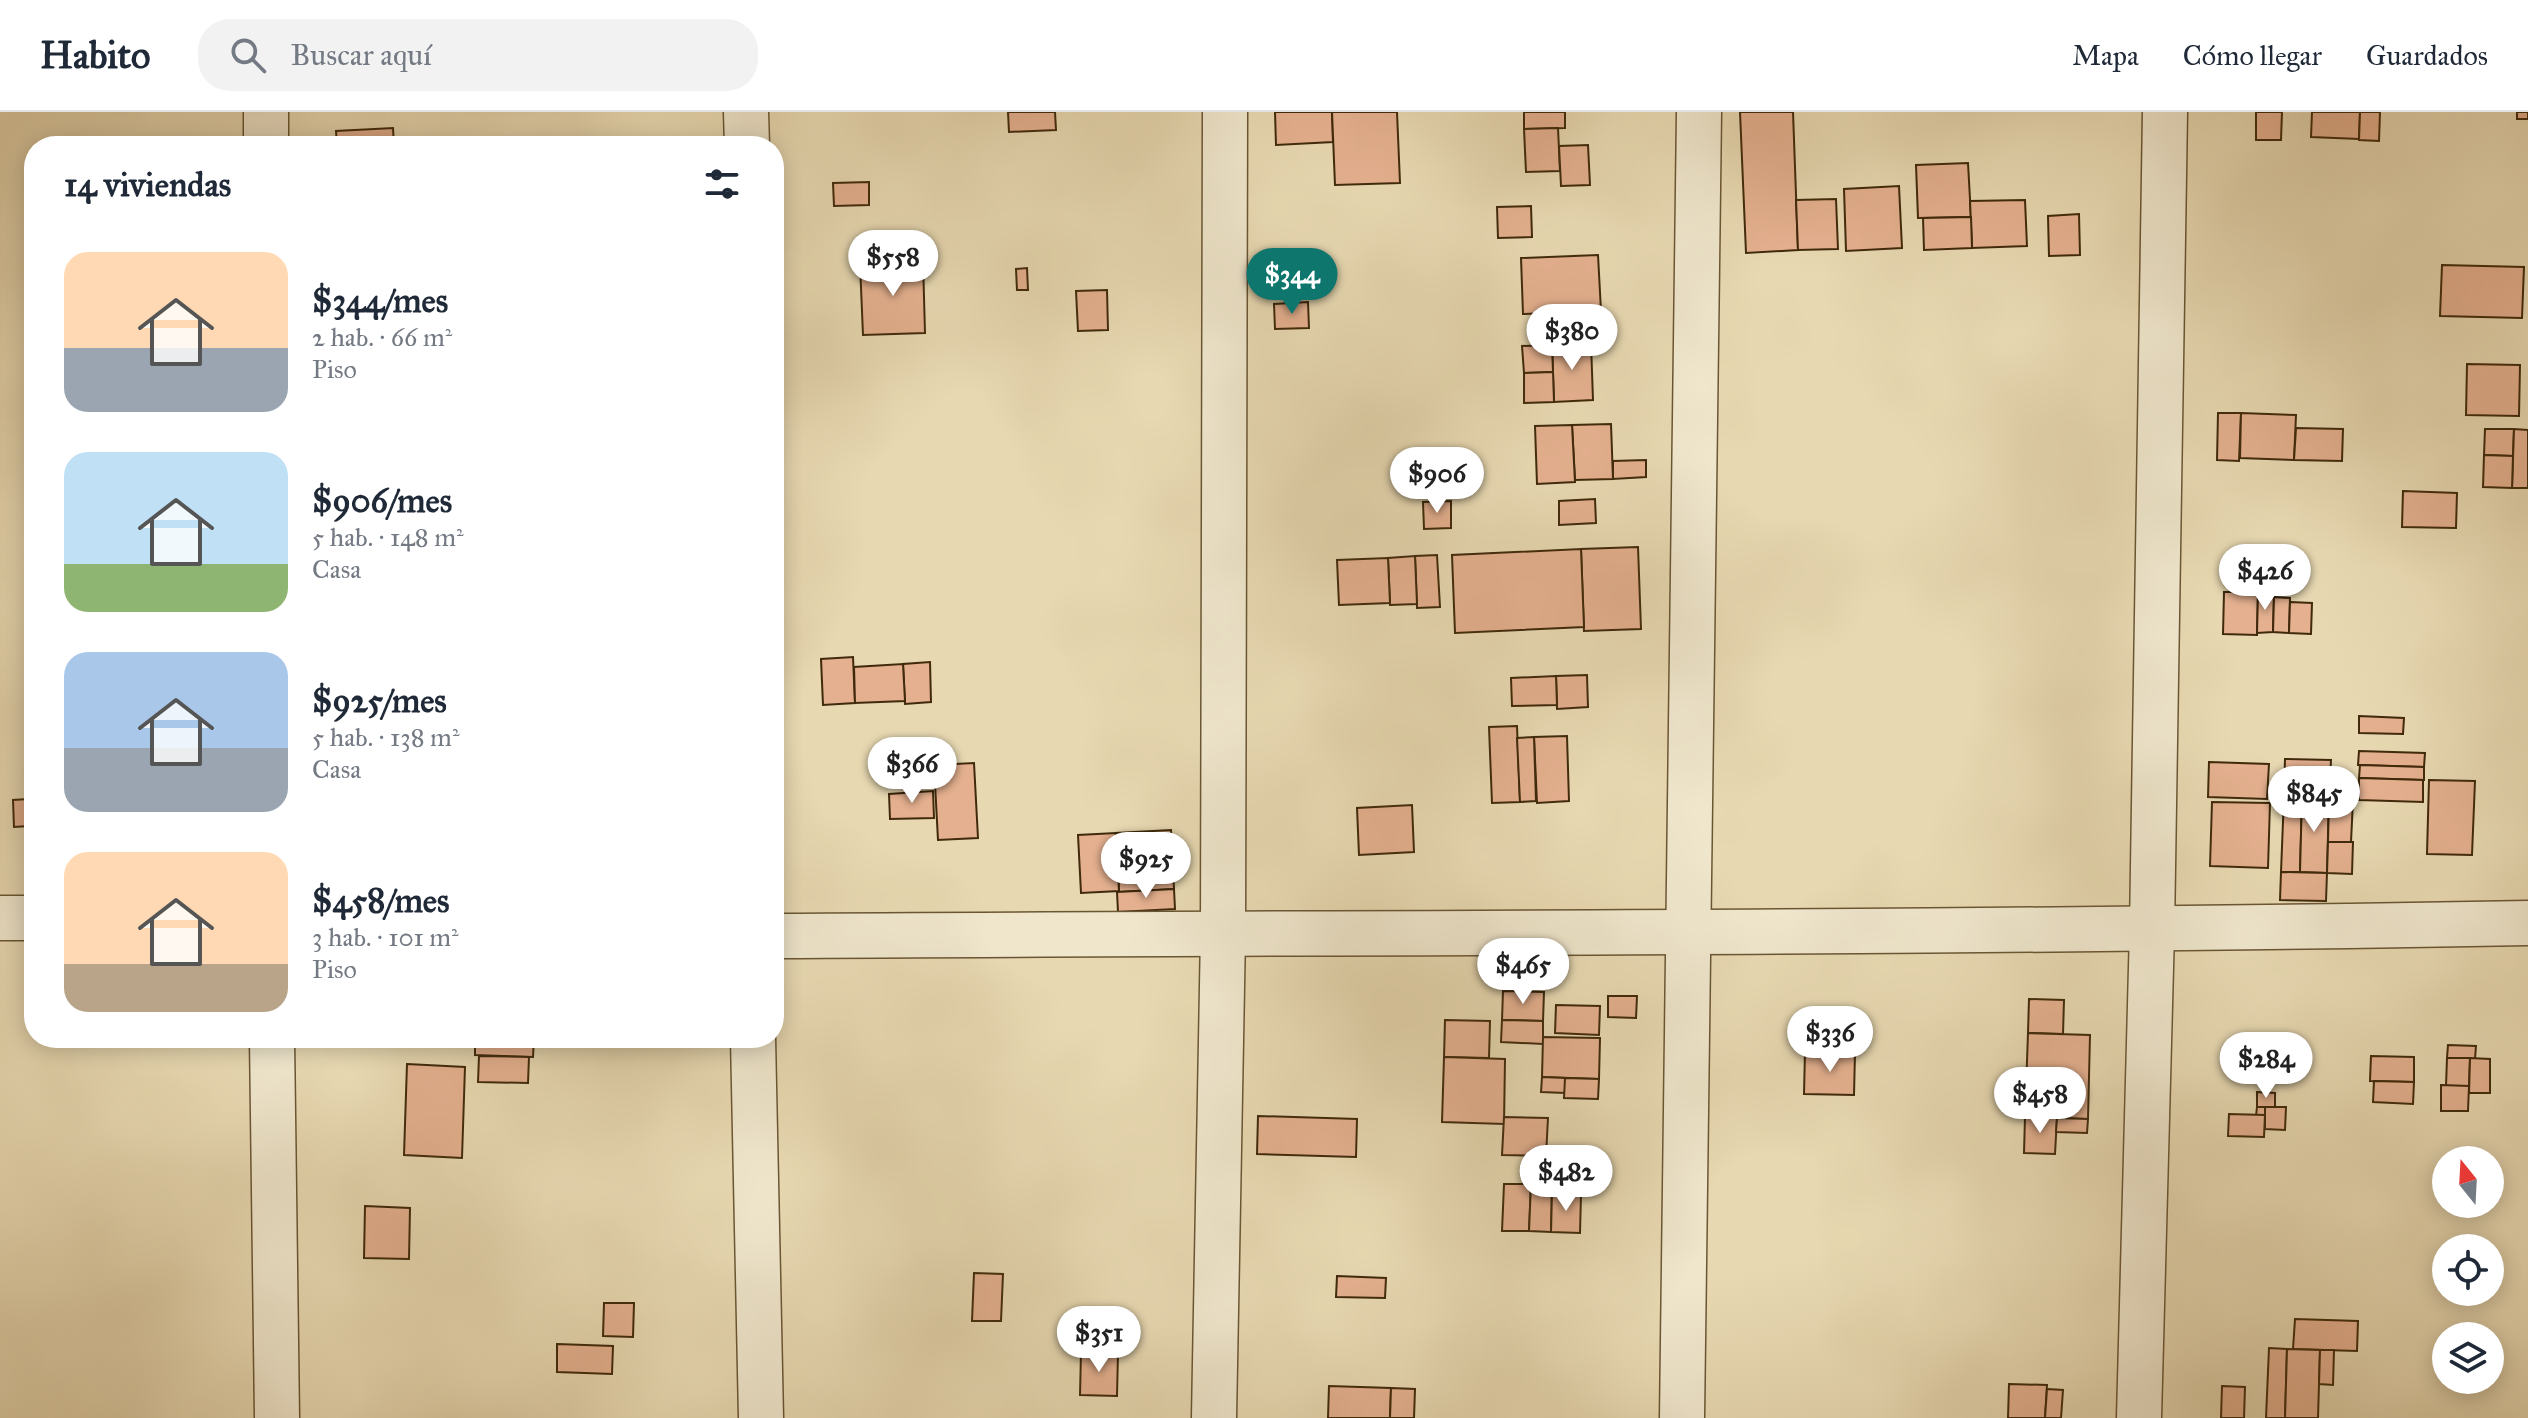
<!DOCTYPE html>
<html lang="es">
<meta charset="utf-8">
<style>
body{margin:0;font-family:"IM FELL Great Primer",serif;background:#f2f2f3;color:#1f2937;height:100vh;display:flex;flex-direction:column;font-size:30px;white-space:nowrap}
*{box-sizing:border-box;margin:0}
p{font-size:26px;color:#747a83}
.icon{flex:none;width:44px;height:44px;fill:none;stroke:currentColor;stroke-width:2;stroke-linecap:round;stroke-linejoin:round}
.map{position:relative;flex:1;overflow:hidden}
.details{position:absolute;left:24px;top:24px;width:760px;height:912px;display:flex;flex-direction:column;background:#fff;border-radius:32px;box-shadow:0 4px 20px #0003}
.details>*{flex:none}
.needle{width:52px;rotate:342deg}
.controls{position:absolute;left:2432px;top:1034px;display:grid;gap:16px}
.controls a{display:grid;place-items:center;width:72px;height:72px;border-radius:50%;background:#fff;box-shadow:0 4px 20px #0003;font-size:40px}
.price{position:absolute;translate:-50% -68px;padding:0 18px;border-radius:28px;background:#fff;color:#222;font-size:26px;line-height:52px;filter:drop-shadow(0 2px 4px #0008)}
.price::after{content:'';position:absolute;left:50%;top:48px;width:24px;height:18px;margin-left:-12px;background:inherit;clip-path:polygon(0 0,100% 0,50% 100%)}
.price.current{background:#0f766e;color:#fff}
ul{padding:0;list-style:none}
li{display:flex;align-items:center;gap:24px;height:200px;padding:0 40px}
li span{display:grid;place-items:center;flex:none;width:224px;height:160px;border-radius:24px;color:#555}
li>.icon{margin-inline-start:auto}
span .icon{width:96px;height:96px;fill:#fffc;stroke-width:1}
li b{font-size:34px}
h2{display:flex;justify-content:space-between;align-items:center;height:96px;padding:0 40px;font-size:34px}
header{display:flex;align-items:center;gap:48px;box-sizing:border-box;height:112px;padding:0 40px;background:#fff;border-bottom:2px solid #e0e1e3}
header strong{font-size:38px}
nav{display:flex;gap:44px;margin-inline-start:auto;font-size:28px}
.search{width:560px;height:72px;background:#f2f2f3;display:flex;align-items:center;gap:20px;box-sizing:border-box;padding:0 28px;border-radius:32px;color:#747a83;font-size:30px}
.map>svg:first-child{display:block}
.building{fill:#e4b08f;stroke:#402a0b;stroke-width:2}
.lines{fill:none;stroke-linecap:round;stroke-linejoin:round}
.minor-casing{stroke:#6a5634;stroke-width:47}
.minor{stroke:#efe6cc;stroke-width:44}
</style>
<header>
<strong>Habito</strong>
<div class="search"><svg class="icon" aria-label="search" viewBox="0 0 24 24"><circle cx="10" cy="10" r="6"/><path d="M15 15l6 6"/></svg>Buscar aquí</div>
<nav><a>Mapa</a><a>Cómo llegar</a><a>Guardados</a></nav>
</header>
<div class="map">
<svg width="2528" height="1306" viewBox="0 0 2528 1306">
<rect width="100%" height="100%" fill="#e7d8b1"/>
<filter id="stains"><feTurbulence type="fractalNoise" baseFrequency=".0025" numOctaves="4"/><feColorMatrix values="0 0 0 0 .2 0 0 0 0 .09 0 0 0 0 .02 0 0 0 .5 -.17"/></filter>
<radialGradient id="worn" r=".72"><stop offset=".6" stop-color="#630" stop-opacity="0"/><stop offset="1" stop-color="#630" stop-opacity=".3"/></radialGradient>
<!-- building -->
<g class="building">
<path d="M1008,0H1055L1056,18L1009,20Z"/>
<path d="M1275,0H1332L1333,30L1276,33Z"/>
<path d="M1332,0H1397L1400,71L1335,73Z"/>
<path d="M1524,0H1565V16L1524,17Z"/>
<path d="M1740,0H1793L1798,138L1746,141Z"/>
<path d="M2256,0H2282L2281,28H2256Z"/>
<path d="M2312,0H2360L2359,27L2311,25Z"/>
<path d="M2360,0H2380L2379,29L2359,28Z"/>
<rect x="2517" y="0" width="11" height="7"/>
<path d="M393,16L394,34H337L336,19Z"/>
<path d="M1558,16L1560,59L1526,60L1524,17Z"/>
<path d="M1588,33L1590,73L1561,74L1559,34Z"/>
<path d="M1968,51L1971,105L1918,106L1916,53Z"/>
<path d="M869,70V93L834,94L833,71Z"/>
<path d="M1899,74L1902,136L1846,139L1844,77Z"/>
<path d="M1836,87L1838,137L1798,138L1796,88Z"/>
<path d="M2025,88L2027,134L1972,136L1970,89Z"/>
<path d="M1531,94L1532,125L1498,126L1497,95Z"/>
<path d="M2079,102L2080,143L2049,144L2048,104Z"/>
<path d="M1971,105L1972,136L1924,138L1923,106Z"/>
<path d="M1598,143L1601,199L1523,202L1521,146Z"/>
<path d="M923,149L925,221L863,223L860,152Z"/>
<path d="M2442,153L2524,155L2522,206L2440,204Z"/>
<path d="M1027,156L1028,178H1017L1016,157Z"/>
<path d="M1107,178L1108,218L1078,219L1076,179Z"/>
<path d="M1308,190L1309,216L1275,217L1274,192Z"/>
<path d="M1591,231L1593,288L1554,290L1552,233Z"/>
<path d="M1552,233L1553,260L1524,261L1522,234Z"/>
<path d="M2467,252L2520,253L2519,304L2466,303Z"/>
<path d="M1553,260L1554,290L1524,291V261Z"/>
<path d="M2218,301H2241L2239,349L2217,348Z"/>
<path d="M2241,301L2296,303L2294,348L2240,346Z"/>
<path d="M1611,312L1613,367L1575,368L1572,313Z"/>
<path d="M1572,313L1575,370L1537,372L1535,314Z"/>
<path d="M2296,316L2343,317L2342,349L2294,348Z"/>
<path d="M2485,317H2514L2513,344L2484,343Z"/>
<path d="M2514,317L2528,318V376H2512Z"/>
<path d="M2484,343L2513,344L2512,376L2483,375Z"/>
<path d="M1646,348V365L1613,367V349Z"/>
<path d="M2403,379L2457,381L2456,416L2402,415Z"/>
<path d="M1595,387L1596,411L1559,413V389Z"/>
<path d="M1451,389V416L1424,417L1423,390Z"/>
<path d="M1638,435L1641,517L1584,519L1581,437Z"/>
<path d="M1581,437L1584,515L1455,521L1452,443Z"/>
<path d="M1437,443L1440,495L1417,496L1415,444Z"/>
<path d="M1415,444L1417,492L1390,493L1388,446Z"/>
<path d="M1388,446L1390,491L1339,493L1337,448Z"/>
<path d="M2224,480H2258L2257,523L2223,522Z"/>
<path d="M2258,480L2274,481L2273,520L2257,521Z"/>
<path d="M2274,485L2290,486L2289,521L2273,520Z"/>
<path d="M2290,490L2312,491L2311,522L2289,521Z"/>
<path d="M853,545L855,591L823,593L821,547Z"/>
<path d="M930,550L931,590L905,592L903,552Z"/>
<path d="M903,552L905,589L855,591L854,555Z"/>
<path d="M1587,563L1588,595L1557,597L1556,564Z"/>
<path d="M1556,564L1557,593L1512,594L1511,566Z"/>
<path d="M2359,604L2404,606L2403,622L2359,621Z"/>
<path d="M1517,614L1520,690L1492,691L1489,615Z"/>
<path d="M1567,624L1569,689L1537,691L1534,625Z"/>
<path d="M1534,625L1536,689L1520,690L1517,626Z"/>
<path d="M2359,639L2425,641L2424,655L2358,653Z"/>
<path d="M2285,647L2331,648L2329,685L2284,684Z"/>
<path d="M2209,650L2269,652L2267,687L2208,685Z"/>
<path d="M974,651L978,726L938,728L934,653Z"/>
<path d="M2360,653L2424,655V668L2359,666Z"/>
<path d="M34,657V732H30L27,658Z"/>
<path d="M2359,666L2423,668V690L2359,688Z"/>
<path d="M2429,668L2475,669L2472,743L2427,742Z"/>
<path d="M933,679L934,706L890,707L889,682Z"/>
<path d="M2284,684H2302L2300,760H2281Z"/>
<path d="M2302,684L2329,685L2327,761L2300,760Z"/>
<path d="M28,687L29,714L14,715L13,688Z"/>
<path d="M2329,687L2353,688L2351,730H2328Z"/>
<path d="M2212,690L2270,691L2268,756L2210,754Z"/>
<path d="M1412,693L1414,740L1359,743L1357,696Z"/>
<path d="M1171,718L1174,777L1119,780L1116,721Z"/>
<path d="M1116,721L1119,779L1081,781L1078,723Z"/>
<path d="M2328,730H2353L2352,762L2327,761Z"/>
<path d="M2281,760L2327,761L2326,789L2280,788Z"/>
<path d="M1174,777L1175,797L1118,800L1117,780Z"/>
<path d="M1503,879L1544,880L1543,909L1502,908Z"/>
<path d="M1608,884H1637L1636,906L1608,905Z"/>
<path d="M2029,887L2064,888L2063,922L2028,921Z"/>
<path d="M1556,893L1600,894L1599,923L1555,921Z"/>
<path d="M1445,908L1490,909L1489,946L1444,945Z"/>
<path d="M1502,908L1543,909V932L1501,930Z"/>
<path d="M2028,921L2090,923L2088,1007L2025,1005Z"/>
<path d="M1543,925L1600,926L1599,967L1542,965Z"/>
<path d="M475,926H534L533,945L475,943Z"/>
<path d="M2448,933L2476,934L2475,947L2447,946Z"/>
<path d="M1805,940L1855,941L1854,983L1804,982Z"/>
<path d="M479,944L529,945L528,971L478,970Z"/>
<path d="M2371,944L2414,945V970L2370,969Z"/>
<path d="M1444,945L1505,947L1504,1012L1442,1010Z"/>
<path d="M2447,946H2470L2469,974H2446Z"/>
<path d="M2470,946L2490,947V981H2469Z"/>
<path d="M407,952L465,955L462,1046L404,1043Z"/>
<path d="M1542,965L1565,966V981L1541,980Z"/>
<path d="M1565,966L1599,967L1598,987L1564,986Z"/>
<path d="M2374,969L2414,970L2413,992L2373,990Z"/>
<path d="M2441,973L2469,974L2468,999H2441Z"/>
<path d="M2257,980L2275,981V995H2257Z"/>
<path d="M2257,995H2265V1003L2256,1004Z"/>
<path d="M2265,995H2286L2285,1018L2265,1017Z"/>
<path d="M2229,1002L2265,1003L2264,1025L2228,1024Z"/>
<path d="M1258,1004L1357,1007L1356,1045L1257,1042Z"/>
<path d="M1504,1005L1548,1006L1546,1044L1502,1043Z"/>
<path d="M2025,1005L2057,1006L2055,1042L2024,1041Z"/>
<path d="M2057,1006L2088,1007L2087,1021L2056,1020Z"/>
<path d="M1504,1072H1531L1529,1119H1502Z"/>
<path d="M1531,1072L1552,1073L1551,1120L1529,1119Z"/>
<path d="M1552,1081L1581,1082L1580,1121L1551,1120Z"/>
<path d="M365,1094L410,1096L409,1147L364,1146Z"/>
<path d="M974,1161L1003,1162L1001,1209H972Z"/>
<path d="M1337,1164L1386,1166L1385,1186L1336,1185Z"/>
<path d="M604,1191H634L633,1225L603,1224Z"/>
<path d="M2295,1207L2358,1209L2357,1239L2293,1237Z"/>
<path d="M557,1232L613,1234L612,1262L557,1260Z"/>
<path d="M2269,1236L2287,1237L2285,1306H2266Z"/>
<path d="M2287,1237L2320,1238L2318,1306H2285Z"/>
<path d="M2320,1238H2334L2333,1273L2319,1272Z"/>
<path d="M1081,1240L1118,1241L1117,1284L1080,1283Z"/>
<path d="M2009,1272L2047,1273L2045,1306H2008Z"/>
<path d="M1329,1274L1391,1276L1390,1306H1328Z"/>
<path d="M2222,1274L2245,1275L2244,1306H2221Z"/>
<path d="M1391,1276L1415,1277L1414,1306H1390Z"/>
<path d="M2047,1277L2063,1278L2061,1306H2045Z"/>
</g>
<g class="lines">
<defs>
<g id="minor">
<path d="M266,0V34"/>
<path d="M746,0L747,34"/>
<path d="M0,806H34"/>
<path d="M774,824C1359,820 1943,822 2528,811"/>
<path d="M272,926L277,1306"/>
<path d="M753,926L761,1306"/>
<path d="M1214,1306L1223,821L1225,0"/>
<path d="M1682,1306L1699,0"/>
<path d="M2139,1306L2152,818L2165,0"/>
</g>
</defs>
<!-- minor casing -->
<use href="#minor" class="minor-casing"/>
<!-- minor -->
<use href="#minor" class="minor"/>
</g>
<rect width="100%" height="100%" filter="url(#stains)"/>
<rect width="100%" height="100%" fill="url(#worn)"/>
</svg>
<div class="controls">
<a><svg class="needle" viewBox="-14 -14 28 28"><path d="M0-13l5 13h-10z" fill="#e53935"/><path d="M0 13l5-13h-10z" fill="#747a83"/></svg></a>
<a><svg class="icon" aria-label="locate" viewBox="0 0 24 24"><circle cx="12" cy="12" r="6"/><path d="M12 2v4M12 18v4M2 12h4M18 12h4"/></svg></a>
<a><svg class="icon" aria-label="layers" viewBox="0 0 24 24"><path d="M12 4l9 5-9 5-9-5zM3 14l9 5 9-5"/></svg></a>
</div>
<b class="price" style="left:893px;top:186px">$558</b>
<b class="price current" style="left:1292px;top:204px">$344</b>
<b class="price" style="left:1572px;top:260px">$380</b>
<b class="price" style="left:1437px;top:403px">$906</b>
<b class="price" style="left:2265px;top:500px">$426</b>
<b class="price" style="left:912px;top:693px">$366</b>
<b class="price" style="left:2314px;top:722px">$845</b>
<b class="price" style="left:1146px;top:788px">$925</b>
<b class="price" style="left:1523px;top:894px">$465</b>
<b class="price" style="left:1830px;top:962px">$336</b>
<b class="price" style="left:2266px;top:988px">$284</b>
<b class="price" style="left:2040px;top:1023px">$458</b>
<b class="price" style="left:1566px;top:1101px">$482</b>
<b class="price" style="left:1099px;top:1262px">$351</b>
<section class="details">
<h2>14 viviendas<svg class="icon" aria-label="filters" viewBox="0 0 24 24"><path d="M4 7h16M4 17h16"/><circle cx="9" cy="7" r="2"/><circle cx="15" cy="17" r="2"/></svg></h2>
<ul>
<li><span style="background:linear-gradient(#ffd9b3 60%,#9aa5b1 0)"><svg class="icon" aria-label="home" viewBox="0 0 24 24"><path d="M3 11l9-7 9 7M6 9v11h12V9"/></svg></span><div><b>$344/mes</b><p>2 hab. · 66 m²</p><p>Piso</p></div></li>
<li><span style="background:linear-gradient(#bfe0f5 70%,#8fb573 0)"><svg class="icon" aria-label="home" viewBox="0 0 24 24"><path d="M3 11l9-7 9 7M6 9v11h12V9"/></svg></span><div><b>$906/mes</b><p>5 hab. · 148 m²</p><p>Casa</p></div></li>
<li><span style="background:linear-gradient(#a9c7e8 60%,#9aa5b1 0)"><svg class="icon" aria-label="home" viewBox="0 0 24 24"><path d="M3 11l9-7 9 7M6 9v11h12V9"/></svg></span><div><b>$925/mes</b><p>5 hab. · 138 m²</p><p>Casa</p></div></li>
<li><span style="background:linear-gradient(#ffd9b3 70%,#b9a48a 0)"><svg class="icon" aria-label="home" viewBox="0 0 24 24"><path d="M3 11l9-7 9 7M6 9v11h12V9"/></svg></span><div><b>$458/mes</b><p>3 hab. · 101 m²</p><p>Piso</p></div></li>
</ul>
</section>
</div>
